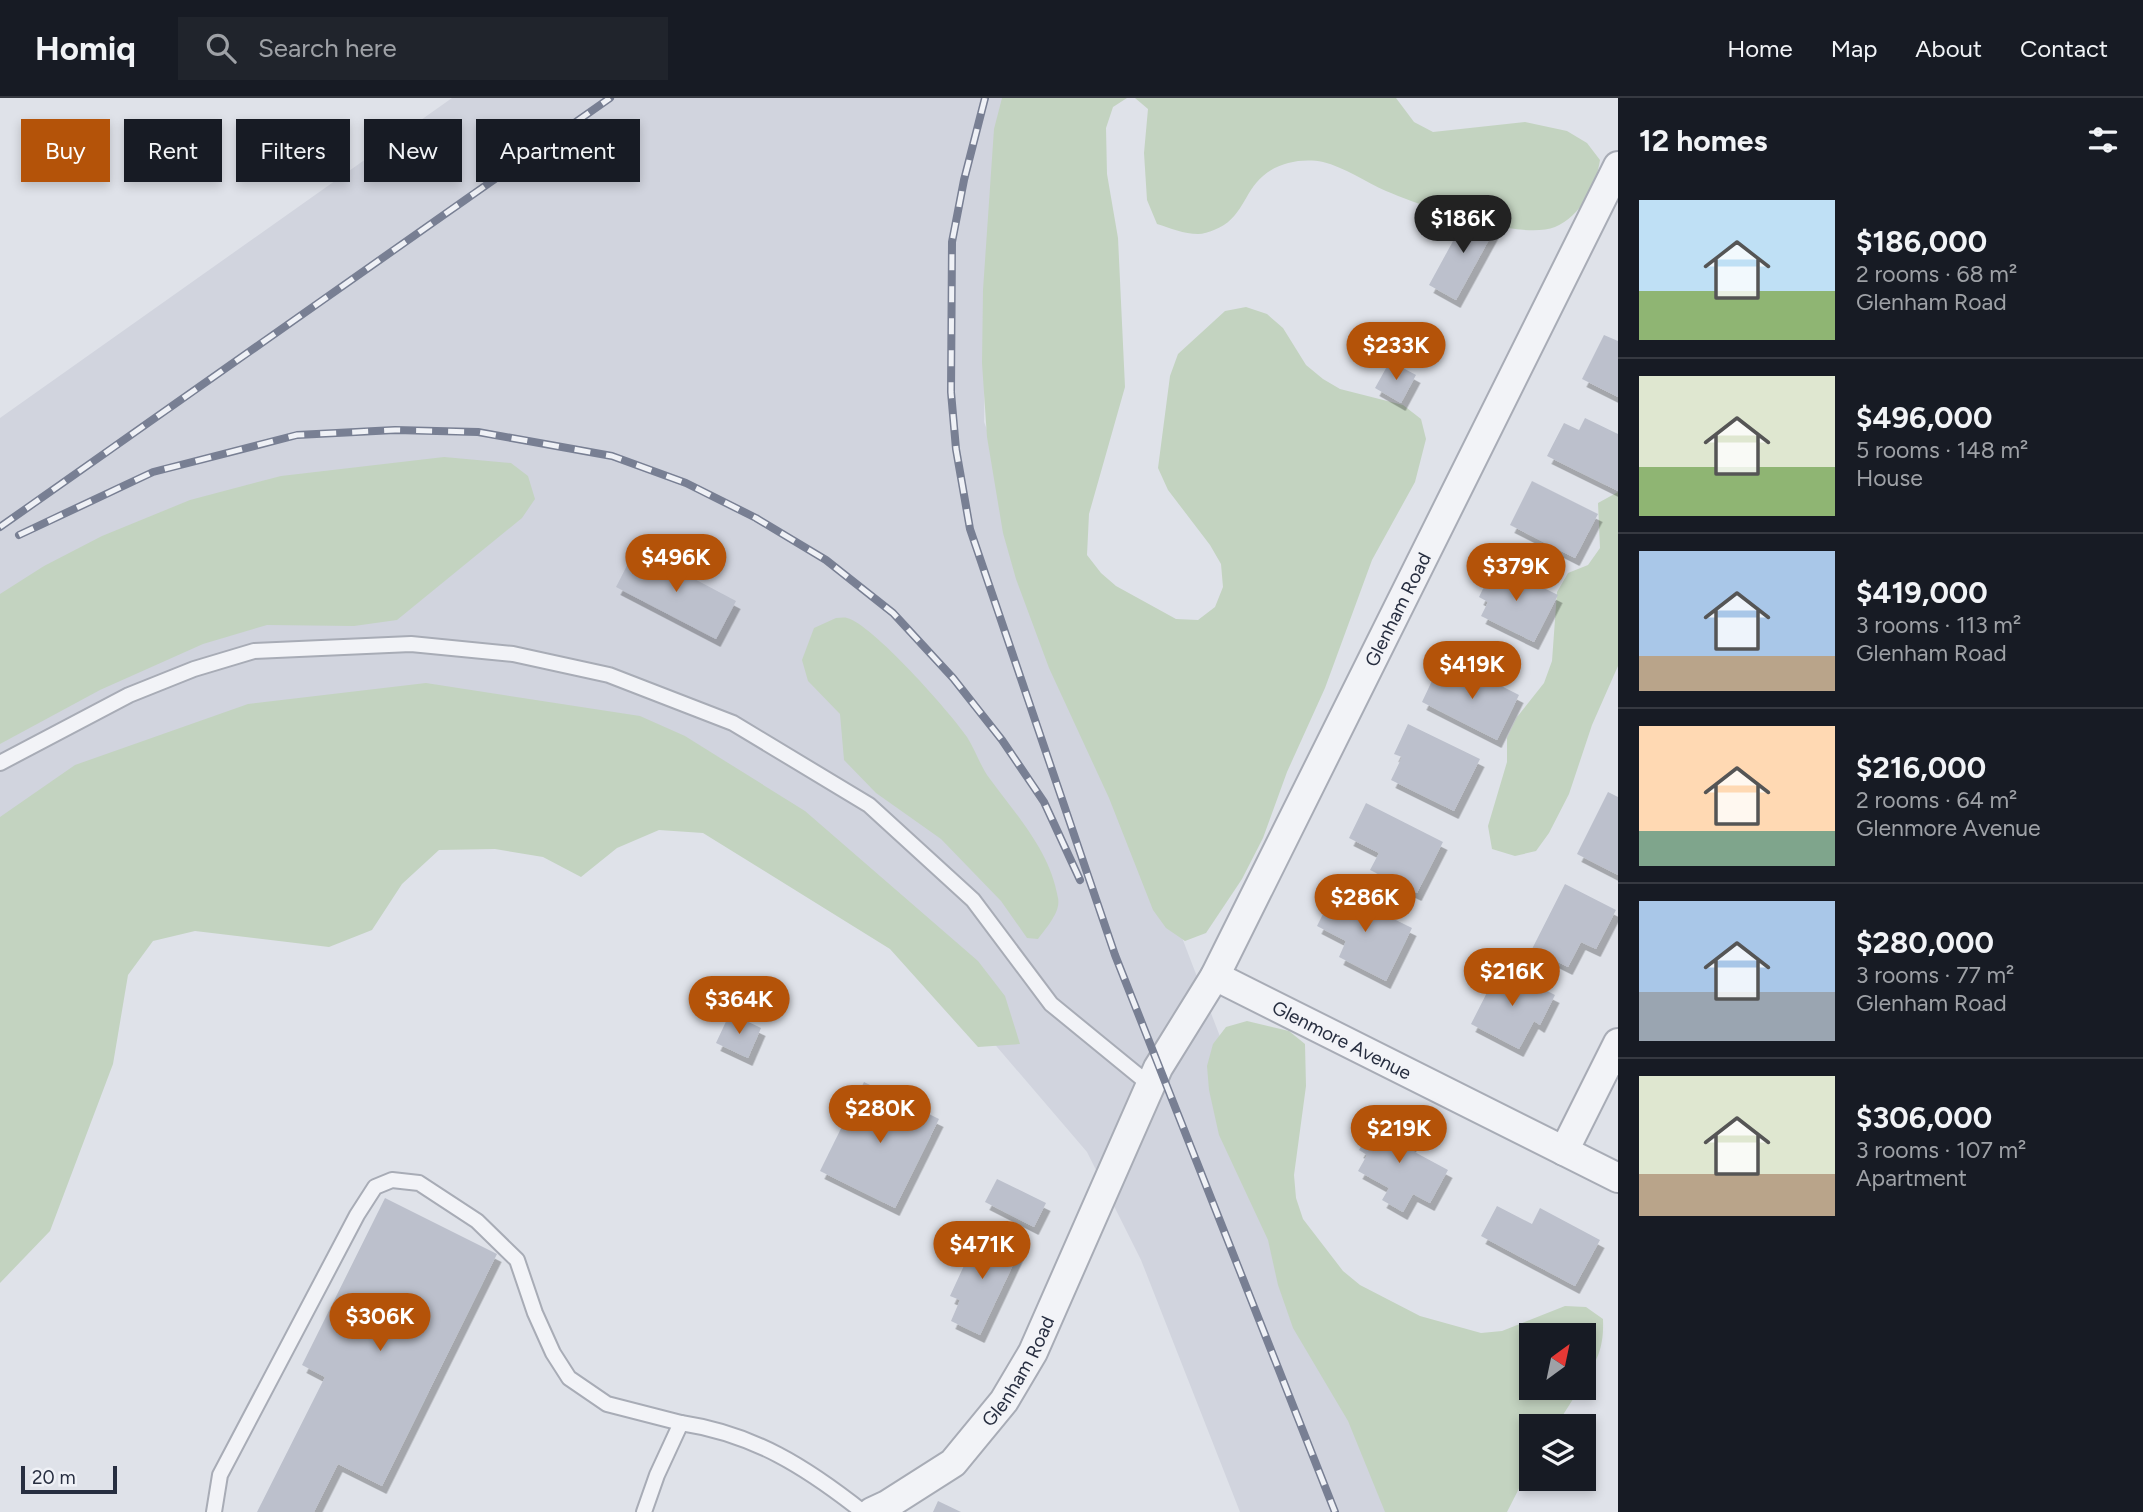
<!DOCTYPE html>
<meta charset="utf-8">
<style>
body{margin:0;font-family:Figtree,sans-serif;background:#20242c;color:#f1f3f6;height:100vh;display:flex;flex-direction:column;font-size:26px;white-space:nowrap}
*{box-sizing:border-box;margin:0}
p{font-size:23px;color:#9ea1a6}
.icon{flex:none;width:38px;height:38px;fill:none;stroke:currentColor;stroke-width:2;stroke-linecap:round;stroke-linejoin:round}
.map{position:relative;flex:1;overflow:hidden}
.panel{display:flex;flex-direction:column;background:#171b24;width:525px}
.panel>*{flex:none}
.hud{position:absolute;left:21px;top:21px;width:665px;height:63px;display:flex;gap:14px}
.needle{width:46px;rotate:33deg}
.tools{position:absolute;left:1519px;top:1225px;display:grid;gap:14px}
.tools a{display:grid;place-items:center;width:77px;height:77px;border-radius:0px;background:#171b24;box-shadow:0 4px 10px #0003;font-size:35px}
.scale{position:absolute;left:21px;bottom:18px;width:96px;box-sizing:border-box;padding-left:7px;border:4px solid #272e40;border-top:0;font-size:19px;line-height:24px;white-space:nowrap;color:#272e40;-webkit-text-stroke:5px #eff1f6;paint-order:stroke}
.price{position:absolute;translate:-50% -60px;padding:0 16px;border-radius:24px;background:#b45309;color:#fff;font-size:23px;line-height:46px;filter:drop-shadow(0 2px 4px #0008)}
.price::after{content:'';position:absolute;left:50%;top:42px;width:21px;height:16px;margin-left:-10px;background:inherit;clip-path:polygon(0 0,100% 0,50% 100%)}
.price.selected{background:#222;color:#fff}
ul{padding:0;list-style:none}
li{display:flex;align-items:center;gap:21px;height:175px;padding:0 21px}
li+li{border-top:2px solid #363941}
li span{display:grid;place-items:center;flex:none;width:196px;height:140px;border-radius:0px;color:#555}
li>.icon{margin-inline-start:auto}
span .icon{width:84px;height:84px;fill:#fffc;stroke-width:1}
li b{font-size:30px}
h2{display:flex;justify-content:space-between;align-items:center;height:84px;padding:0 21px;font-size:30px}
.chip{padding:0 24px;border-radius:0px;background:#171b24;box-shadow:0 4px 10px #0003;font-size:24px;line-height:63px}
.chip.selected{background:#b45309;color:#fff}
header{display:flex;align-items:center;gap:42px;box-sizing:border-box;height:98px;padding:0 35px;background:#171b24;border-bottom:2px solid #363941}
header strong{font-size:33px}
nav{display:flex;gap:38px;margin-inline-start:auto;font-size:24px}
.search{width:490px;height:63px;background:#20242c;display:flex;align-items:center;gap:18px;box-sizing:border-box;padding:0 24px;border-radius:0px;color:#9ea1a6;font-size:26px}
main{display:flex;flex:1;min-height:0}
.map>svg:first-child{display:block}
.built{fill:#d1d4de}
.green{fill:#c3d3c0}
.building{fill:#bcc0cc;filter:url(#shadow)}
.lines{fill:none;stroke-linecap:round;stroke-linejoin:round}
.lane-casing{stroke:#a8acb6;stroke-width:18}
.street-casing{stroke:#a8acb6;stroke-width:32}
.lane{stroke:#f2f3f7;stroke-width:14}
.street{stroke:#f2f3f7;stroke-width:28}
.rail-casing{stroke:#787f93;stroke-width:8}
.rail{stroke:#eff1f6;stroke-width:5;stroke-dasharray:16;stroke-linecap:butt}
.labels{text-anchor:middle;stroke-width:7;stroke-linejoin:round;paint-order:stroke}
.street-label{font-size:19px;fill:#272e40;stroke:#eff1f6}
</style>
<header>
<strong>Homiq</strong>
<div class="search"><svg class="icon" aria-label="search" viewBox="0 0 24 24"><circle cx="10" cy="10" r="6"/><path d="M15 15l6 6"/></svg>Search here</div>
<nav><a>Home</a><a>Map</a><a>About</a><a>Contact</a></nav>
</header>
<main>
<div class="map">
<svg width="1618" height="1414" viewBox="0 0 1618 1414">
<defs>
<filter id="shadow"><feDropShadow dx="4.5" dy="8" stdDeviation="0" flood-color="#0004"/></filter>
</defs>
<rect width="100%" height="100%" fill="#dfe2e9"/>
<!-- built -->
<path class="built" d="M452,0H1015L986,161L984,324L1272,1074L1408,1414H1240L1141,1162L1087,1054L890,824L569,644L0,805V320Z"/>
<!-- green -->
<g class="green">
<path d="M1002,0H1127L1113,9L1106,30L1107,76L1118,140L1125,289L1089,416L1087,457L1101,475L1116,488L1176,521L1198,522L1215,509L1223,489L1221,466L1210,447L1168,392L1158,370L1170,278L1178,256L1225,213L1246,209L1267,216L1283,230L1306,267L1323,281L1340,291L1403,307L1421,321L1426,341L1415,384L1372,462L1325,590L1287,674L1263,740L1242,781L1206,835L1185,843L1166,830L1153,812L1109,700L1049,570L1016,481L1003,435L987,339L982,265L983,192L994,31Z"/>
<path d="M1135,0H1396L1414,24L1433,34L1525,24L1567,33L1587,45L1600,62C1596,88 1581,118 1555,129C1519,143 1421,108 1386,93C1366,84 1344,69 1323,64C1303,60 1279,64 1263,78C1243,95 1243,121 1214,132C1209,134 1203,136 1198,136C1184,136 1170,130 1157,126L1147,102L1144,55L1148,11Z"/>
<path d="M444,359L511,365L528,378L535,401L522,420L397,522L354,528L267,527L203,546L100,592L0,646V496L44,468L102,438L190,402L281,378Z"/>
<path d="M1618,394V568L1592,627L1569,696L1549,735L1536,753L1515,758L1492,751L1488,728L1507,664V640L1517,619L1544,585L1552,563L1557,494L1568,475L1588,467L1600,450L1598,405Z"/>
<path d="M836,520C840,520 844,519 847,520C872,526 951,615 967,639C976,653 980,668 990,681C1017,718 1050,753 1058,800C1061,814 1046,830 1038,841L1027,840L1001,803L941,741L876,695L844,662L840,616L808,583L802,562L814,530Z"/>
<path d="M426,585L640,618L685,638L805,713L978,863L1005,898L1020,946L978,949L890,851L703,735L659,732L617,750L581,779L543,759L495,751L439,752L402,786L372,832L329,849L195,833L153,843L128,877L113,966L50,1133L0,1185V719L75,667L248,606Z"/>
<path d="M1247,923L1289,933L1305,946L1306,988L1294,1077L1296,1100L1303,1121L1343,1173L1360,1187L1420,1218L1481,1235L1502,1233L1565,1208L1586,1209L1603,1221C1604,1249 1598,1261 1584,1284V1237H1531V1290H1580L1556,1328H1531V1367L1507,1414H1385L1348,1323L1293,1230L1278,1187L1268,1142L1219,1037L1209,992L1207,968L1213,946L1226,929Z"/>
</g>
<!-- building -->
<g class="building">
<path d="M1470,112L1497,127L1456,202L1429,187Z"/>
<path d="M1604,237L1618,243V299L1582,281Z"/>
<path d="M1390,263L1416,277L1401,305L1375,290Z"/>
<path d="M1585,320L1618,336V393L1547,358L1564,325L1579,332Z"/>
<path d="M1532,383L1598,416L1575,460L1510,427Z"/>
<path d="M636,450L736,503L716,541L616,489Z"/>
<path d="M1495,466L1558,497L1534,544L1481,518L1488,504L1479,499Z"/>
<path d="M1438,570L1462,582L1468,571L1519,597L1497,642L1422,604Z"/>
<path d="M1408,626L1480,661L1454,713L1391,682L1402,659L1394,656Z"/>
<path d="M1608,694L1618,699V777L1577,756Z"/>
<path d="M1366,705L1443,744L1417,795L1370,772L1379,755L1349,740Z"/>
<path d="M1565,786L1616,812L1596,851L1581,844L1568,869L1532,851Z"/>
<path d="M1335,792L1412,830L1386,883L1339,859L1346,843L1317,828Z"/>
<path d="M1500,869L1555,897L1540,927L1534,923L1519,951L1471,926Z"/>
<path d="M730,915L761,930L748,960L716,945Z"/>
<path d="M864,984L939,1021L895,1110L820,1073Z"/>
<path d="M1380,1016L1416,1037L1409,1051L1448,1072L1430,1105L1413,1096L1403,1114L1382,1102L1389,1090L1358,1073L1367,1057L1359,1052Z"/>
<path d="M997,1081L1046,1105L1034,1129L985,1104Z"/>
<path d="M385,1100L497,1156L382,1388L338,1366L314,1414H257L325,1279L302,1267Z"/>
<path d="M1497,1108L1532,1126L1540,1110L1600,1142L1575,1188L1481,1138Z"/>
<path d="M980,1133L1020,1152L980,1237L951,1223L960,1202L950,1198Z"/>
<path d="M938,1403L961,1414H933Z"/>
</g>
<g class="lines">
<defs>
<g id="lane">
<path d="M0,665L129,597L194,571L254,553L411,546L513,556L609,577L733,625L869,707L973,802L1051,906L1150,987"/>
<path d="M214,1414L220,1377L357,1117L375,1089L392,1082L419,1085L477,1123L517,1162L535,1215L553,1255L569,1280L607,1306L681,1325"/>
<path d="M644,1414L657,1377L681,1325C754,1336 806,1369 863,1414"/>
</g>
<g id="street">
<path id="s1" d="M1215,878L1618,1080"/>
<path d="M1564,1053L1618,945"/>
<path id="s2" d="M872,1414L887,1407L953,1365L1004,1303L1033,1254L1158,970L1215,878L1618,68"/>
</g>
</defs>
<!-- lane casing -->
<use href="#lane" class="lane-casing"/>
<!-- street casing -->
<use href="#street" class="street-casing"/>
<!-- lane -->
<use href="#lane" class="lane"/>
<!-- street -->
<use href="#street" class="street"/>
<defs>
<g id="rail">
<path d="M985,0L964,82L952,144L951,294L956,351L970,431L1115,857L1335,1414"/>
<path d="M0,429L610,0"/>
<path d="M19,437L153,374L297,337L395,332L478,334L612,358L686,385L756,420L826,462L893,515L953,580L1002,642L1044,704L1080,782"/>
</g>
</defs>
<!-- rail casing -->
<use href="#rail" class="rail-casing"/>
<!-- rail -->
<use href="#rail" class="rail"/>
</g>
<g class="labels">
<!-- street labels -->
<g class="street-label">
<text dy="7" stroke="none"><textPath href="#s2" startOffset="1060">Glenham Road</textPath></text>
<text dy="7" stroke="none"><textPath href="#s1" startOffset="142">Glenmore Avenue</textPath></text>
<text dy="7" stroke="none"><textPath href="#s2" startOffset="208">Glenham Road</textPath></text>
</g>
</g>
</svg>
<div class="tools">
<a><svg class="needle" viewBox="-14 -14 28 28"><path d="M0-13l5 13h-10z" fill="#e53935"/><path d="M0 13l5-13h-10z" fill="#9ea1a6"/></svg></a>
<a><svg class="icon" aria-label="layers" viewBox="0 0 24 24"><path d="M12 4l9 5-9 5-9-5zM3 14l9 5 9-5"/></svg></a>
</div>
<div class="scale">20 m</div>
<b class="price selected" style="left:1463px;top:157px">$186K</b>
<b class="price" style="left:1396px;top:284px">$233K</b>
<b class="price" style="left:676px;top:496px">$496K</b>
<b class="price" style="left:1516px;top:505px">$379K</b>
<b class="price" style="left:1472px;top:603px">$419K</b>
<b class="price" style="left:1365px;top:836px">$286K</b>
<b class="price" style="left:1512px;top:910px">$216K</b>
<b class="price" style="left:739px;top:938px">$364K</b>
<b class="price" style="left:880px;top:1047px">$280K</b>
<b class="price" style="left:1399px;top:1067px">$219K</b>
<b class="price" style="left:982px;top:1183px">$471K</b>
<b class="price" style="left:380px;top:1255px">$306K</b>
<div class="hud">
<a class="chip selected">Buy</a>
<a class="chip">Rent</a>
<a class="chip">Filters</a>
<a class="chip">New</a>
<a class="chip">Apartment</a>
</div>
</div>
<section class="panel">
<h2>12 homes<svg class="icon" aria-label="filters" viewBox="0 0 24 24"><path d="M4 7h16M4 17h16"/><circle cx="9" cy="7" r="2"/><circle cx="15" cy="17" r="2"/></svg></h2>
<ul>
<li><span style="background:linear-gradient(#bfe0f5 65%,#8fb573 0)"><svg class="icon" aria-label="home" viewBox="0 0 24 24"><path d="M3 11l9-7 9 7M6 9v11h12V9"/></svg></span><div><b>$186,000</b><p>2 rooms · 68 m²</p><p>Glenham Road</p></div></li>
<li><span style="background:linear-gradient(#dfe7d0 65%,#8fb573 0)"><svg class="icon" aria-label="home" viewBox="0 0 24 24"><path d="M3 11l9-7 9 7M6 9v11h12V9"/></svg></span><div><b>$496,000</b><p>5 rooms · 148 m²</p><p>House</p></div></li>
<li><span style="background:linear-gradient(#a9c7e8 75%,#b9a48a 0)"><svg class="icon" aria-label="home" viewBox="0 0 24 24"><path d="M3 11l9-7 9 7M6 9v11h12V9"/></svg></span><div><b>$419,000</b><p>3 rooms · 113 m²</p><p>Glenham Road</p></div></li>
<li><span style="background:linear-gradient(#ffd9b3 75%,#7fa58c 0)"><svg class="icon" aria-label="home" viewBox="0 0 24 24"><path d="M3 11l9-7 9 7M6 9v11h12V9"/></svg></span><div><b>$216,000</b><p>2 rooms · 64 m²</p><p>Glenmore Avenue</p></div></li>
<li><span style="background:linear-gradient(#a9c7e8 65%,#9aa5b1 0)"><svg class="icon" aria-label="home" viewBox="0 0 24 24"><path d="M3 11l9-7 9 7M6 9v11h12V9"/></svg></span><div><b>$280,000</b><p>3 rooms · 77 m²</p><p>Glenham Road</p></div></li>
<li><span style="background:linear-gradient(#dfe7d0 70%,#b9a48a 0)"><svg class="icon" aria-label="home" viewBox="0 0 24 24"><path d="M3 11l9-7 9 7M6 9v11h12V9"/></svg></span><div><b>$306,000</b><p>3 rooms · 107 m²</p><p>Apartment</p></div></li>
</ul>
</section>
</main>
